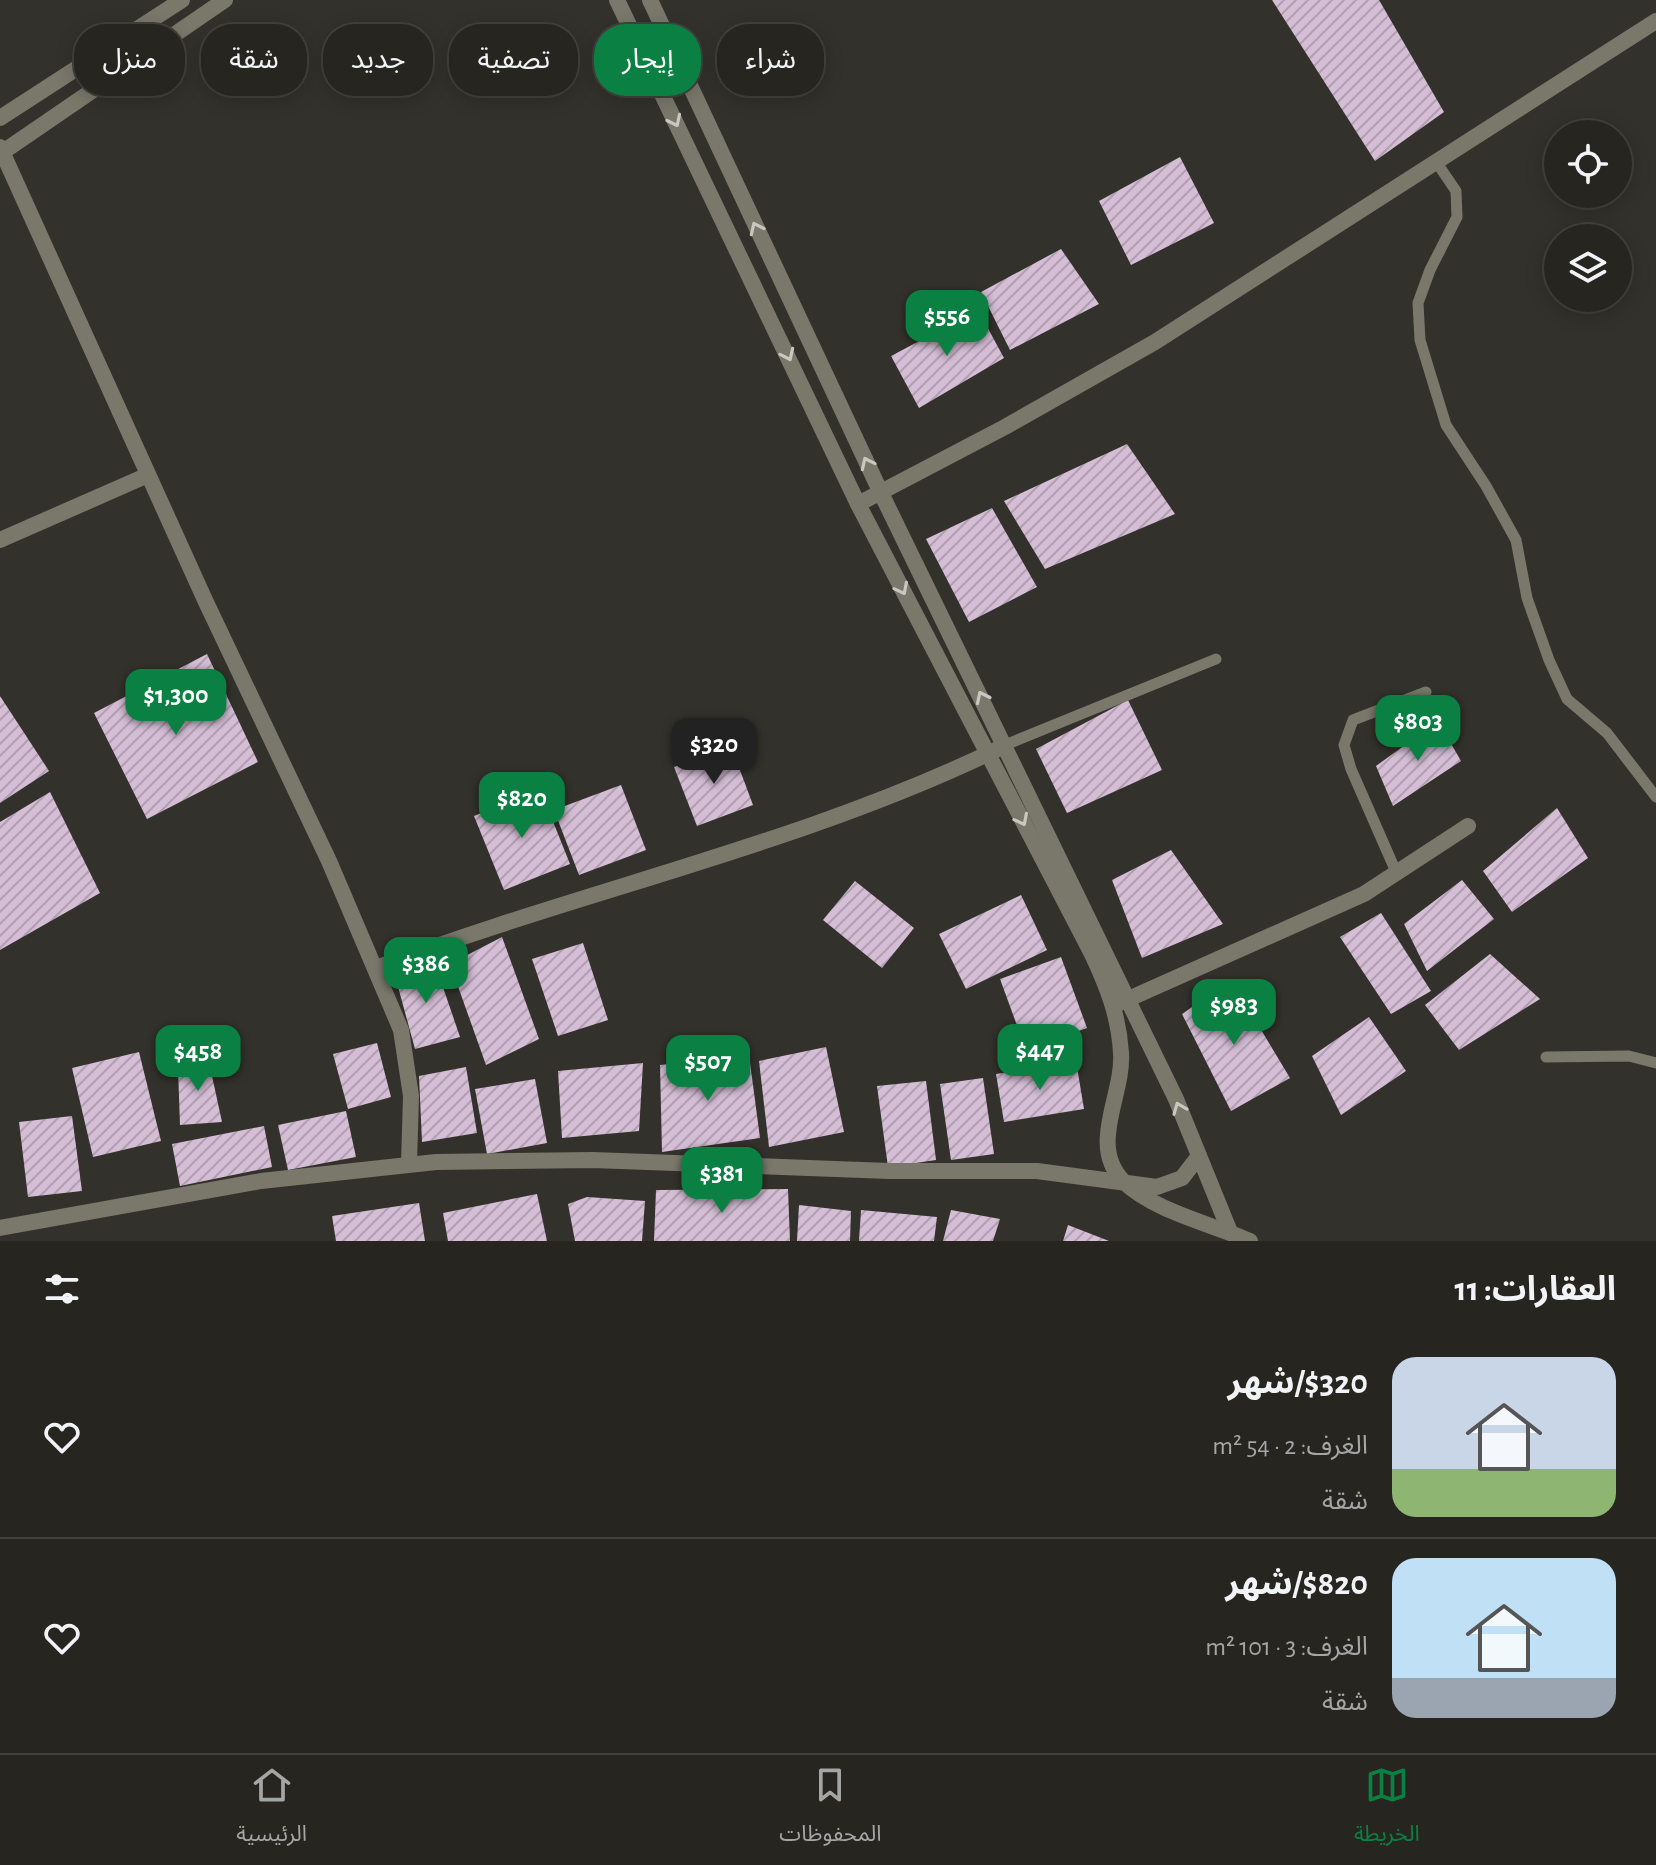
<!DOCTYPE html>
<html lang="ar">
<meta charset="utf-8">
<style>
body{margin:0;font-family:"Alegreya Sans","Noto Sans Arabic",sans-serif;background:#2e2d29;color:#f1f3f6;direction:rtl;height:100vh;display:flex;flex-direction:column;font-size:30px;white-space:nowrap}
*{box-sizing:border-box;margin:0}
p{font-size:26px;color:#a4a5a5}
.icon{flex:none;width:44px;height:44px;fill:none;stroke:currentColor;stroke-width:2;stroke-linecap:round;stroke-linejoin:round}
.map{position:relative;height:1241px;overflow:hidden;direction:ltr}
.drawer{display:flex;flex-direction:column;background:#262520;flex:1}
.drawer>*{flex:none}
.guide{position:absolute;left:24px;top:24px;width:800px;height:72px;direction:rtl;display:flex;gap:16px}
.fabs{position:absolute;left:1544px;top:120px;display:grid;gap:16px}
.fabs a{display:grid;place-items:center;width:88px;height:88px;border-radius:50%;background:#262520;box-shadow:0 4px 20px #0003,0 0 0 2px #42423e;font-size:40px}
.price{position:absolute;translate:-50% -68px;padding:0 18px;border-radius:16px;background:#0b8043;color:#fff;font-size:26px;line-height:52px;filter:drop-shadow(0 2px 4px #0008)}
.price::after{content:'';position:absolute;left:50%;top:48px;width:24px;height:18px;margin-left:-12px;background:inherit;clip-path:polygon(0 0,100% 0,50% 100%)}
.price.selected{background:#222;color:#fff}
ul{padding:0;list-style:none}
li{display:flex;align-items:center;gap:24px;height:200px;padding:0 40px}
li+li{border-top:2px solid #42423e}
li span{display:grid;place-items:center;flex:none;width:224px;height:160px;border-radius:24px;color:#555}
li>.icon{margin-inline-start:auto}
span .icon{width:96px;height:96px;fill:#fffc;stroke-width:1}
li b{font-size:34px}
h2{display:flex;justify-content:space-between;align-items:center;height:96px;padding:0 40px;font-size:34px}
.chip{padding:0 28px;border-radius:32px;background:#262520;box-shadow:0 4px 20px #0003,0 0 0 2px #42423e;font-size:28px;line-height:72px}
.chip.selected{background:#0b8043;color:#fff}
.tabs{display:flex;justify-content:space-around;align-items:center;height:112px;border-top:2px solid #42423e;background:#262520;font-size:22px;color:#a4a5a5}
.tabs a{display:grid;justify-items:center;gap:4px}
.tabs .selected{color:#0b8043}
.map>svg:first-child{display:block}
.building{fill:url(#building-hatch)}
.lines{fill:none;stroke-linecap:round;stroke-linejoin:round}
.service{stroke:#7a776b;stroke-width:11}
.minor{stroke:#7a776b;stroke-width:16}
.tertiary{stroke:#7a776b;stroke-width:16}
.oneway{stroke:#c8c7c0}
</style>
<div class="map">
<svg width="1656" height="1241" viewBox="0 0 1656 1241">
<defs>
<pattern id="building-hatch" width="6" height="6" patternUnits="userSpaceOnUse" patternTransform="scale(2)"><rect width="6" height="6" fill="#d4bdd5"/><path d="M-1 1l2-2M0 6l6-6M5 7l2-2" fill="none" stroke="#b09fb1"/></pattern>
</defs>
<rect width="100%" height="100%" fill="#33312b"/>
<!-- building -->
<g class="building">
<path d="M1272,0H1379L1444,112L1375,161Z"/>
<path d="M1180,157L1214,223L1131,265L1099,201Z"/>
<path d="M1061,249L1099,304L1010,350L981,292Z"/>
<path d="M978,310L1004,358L919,408L891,356Z"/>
<path d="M1127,444L1175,514L1045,569L1004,501Z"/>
<path d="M992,508L1037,587L969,622L926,539Z"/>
<path d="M207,654L258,762L147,819L94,713Z"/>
<path d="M0,696L49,771L0,803Z"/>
<path d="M1128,700L1162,770L1067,813L1036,749Z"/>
<path d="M1438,721L1461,761L1393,806L1376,766Z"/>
<path d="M731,746L753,805L697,826L674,767Z"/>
<path d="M621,785L646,850L579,875L554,810Z"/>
<path d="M540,789L570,864L504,890L474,816Z"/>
<path d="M50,792L100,893L0,950V822Z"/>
<path d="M1557,808L1588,858L1512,912L1483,871Z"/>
<path d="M1171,850L1223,924L1142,958L1112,880Z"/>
<path d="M1462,880L1494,919L1427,971L1404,924Z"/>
<path d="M855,881L914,928L882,968L823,920Z"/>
<path d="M1021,895L1047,950L966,989L939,934Z"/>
<path d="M1381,913L1431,991L1391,1014L1340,937Z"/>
<path d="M502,937L539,1039L486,1065L450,964Z"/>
<path d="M583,943L608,1020L558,1036L532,959Z"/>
<path d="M1490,954L1540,999L1459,1050L1425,1005Z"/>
<path d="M1061,957L1087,1028L1026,1050L1000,979Z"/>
<path d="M434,961L460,1037L415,1049L394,972Z"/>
<path d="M1231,980L1290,1078L1231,1111L1182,1014Z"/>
<path d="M1369,1017L1406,1071L1341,1115L1312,1056Z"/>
<path d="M377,1043L391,1097L348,1109L333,1054Z"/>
<path d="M826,1047L844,1132L769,1147L759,1061Z"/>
<path d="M139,1052L161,1141L93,1157L72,1068Z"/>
<path d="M207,1053L222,1122L180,1125L178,1068Z"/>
<path d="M749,1055L760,1138L662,1152L660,1065Z"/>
<path d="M1076,1061L1084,1109L1004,1122L996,1074Z"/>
<path d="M643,1063L639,1131L562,1138L558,1071Z"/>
<path d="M466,1067L477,1133L422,1142L419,1076Z"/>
<path d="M983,1078L994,1154L951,1160L940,1084Z"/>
<path d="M535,1079L547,1143L487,1154L475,1089Z"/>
<path d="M926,1081L936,1160L888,1167L877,1086Z"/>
<path d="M346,1111L356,1157L288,1170L278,1125Z"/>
<path d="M72,1116L82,1191L28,1197L19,1122Z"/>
<path d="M264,1126L272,1167L180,1186L172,1144Z"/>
<path d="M788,1189L790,1241H654L656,1190Z"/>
<path d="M537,1194L547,1241H448L443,1213Z"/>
<path d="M587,1197L645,1201L642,1241H575L568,1204Z"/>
<path d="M419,1203L425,1241H336L332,1216Z"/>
<path d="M799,1205L851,1211L850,1241H797Z"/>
<path d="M861,1210L937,1217L934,1241H859Z"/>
<path d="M951,1210L1000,1219L993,1241H943Z"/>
<path d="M1068,1225L1109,1241H1063Z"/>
</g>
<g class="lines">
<!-- service -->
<g class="service">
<path d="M1437,163L1456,191L1457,217L1430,270L1418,303L1420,340L1446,425L1486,486L1516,540L1527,598L1549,660L1567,699L1607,733L1656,797"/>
<path d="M1005,745L1216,659"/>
<path d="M1397,874L1351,769L1344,745L1353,720L1426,692"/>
<path d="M1546,1057L1629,1056L1656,1063"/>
</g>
<!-- minor -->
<g class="minor">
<path d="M0,118L182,0"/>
<path d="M0,147L205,600L329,861L401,1030L411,1096L409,1164"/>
<path d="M0,154L225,0"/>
<path d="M858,504L1005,427L1155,342L1656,21"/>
<path d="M0,540L148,475"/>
<path d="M376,968C582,890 800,845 1000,748"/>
<path d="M1115,1005L1364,894L1468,826"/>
<path d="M0,1228L261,1181L436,1162L593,1160L889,1171H1037L1157,1187L1182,1178L1199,1156"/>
</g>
<!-- tertiary -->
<g class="tertiary">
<path d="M617,0L858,504L1092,954C1107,986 1119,1016 1121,1053C1124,1095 1088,1145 1123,1181C1153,1211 1212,1224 1250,1241"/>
<path d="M650,0L881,493L1176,1099L1230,1232"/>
</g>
</g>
<!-- one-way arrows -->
<defs><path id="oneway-chevron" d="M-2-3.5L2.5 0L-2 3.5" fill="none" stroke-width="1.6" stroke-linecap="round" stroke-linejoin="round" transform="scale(2)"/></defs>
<g class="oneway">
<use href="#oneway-chevron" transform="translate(675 121) rotate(64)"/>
<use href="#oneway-chevron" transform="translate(756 228) rotate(-115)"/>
<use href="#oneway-chevron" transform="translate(788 355) rotate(65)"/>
<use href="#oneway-chevron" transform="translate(867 463) rotate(-115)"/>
<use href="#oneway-chevron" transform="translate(902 589) rotate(63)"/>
<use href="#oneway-chevron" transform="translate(982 697) rotate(-116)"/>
<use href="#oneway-chevron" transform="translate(1022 820) rotate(63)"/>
<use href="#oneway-chevron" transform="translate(1179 1108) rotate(-112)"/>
</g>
</svg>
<div class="fabs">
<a><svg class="icon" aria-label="locate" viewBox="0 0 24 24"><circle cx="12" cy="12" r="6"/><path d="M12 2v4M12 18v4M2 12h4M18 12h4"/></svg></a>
<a><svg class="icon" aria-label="layers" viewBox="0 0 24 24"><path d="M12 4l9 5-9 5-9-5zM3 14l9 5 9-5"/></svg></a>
</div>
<b class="price" style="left:947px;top:358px">$556</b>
<b class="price" style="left:176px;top:737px">$1,300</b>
<b class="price" style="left:1418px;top:763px">$803</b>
<b class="price selected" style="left:714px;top:786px">$320</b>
<b class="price" style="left:522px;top:840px">$820</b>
<b class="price" style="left:426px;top:1005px">$386</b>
<b class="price" style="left:1234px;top:1047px">$983</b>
<b class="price" style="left:1040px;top:1092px">$447</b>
<b class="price" style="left:198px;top:1093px">$458</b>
<b class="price" style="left:708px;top:1103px">$507</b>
<b class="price" style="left:722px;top:1215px">$381</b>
<div class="guide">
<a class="chip">شراء</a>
<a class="chip selected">إيجار</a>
<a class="chip">تصفية</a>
<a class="chip">جديد</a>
<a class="chip">شقة</a>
<a class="chip">منزل</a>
</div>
</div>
<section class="drawer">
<h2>العقارات: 11<svg class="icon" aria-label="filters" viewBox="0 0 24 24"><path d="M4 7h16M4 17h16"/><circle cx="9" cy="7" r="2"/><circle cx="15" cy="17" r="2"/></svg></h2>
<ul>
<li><span style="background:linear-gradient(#c9d6e8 70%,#8fb573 0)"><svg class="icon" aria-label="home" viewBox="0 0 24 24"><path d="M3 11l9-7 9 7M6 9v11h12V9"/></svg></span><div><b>$320/شهر</b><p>الغرف: 2 · 54 m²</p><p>شقة</p></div><svg class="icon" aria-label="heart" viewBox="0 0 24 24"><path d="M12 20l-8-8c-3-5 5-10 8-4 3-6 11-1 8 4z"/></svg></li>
<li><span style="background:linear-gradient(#bfe0f5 75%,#9aa5b1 0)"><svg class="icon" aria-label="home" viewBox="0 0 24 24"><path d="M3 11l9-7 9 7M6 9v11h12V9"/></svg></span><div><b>$820/شهر</b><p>الغرف: 3 · 101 m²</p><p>شقة</p></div><svg class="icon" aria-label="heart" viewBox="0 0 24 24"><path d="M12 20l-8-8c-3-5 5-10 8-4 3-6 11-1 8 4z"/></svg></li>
</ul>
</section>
<nav class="tabs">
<a class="selected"><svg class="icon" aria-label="map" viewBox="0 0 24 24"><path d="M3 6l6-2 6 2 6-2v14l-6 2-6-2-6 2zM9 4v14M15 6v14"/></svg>الخريطة</a>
<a><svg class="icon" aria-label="saved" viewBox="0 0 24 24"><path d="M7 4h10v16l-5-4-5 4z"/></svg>المحفوظات</a>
<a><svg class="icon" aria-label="home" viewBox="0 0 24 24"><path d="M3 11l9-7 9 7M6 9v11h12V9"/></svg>الرئيسية</a>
</nav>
